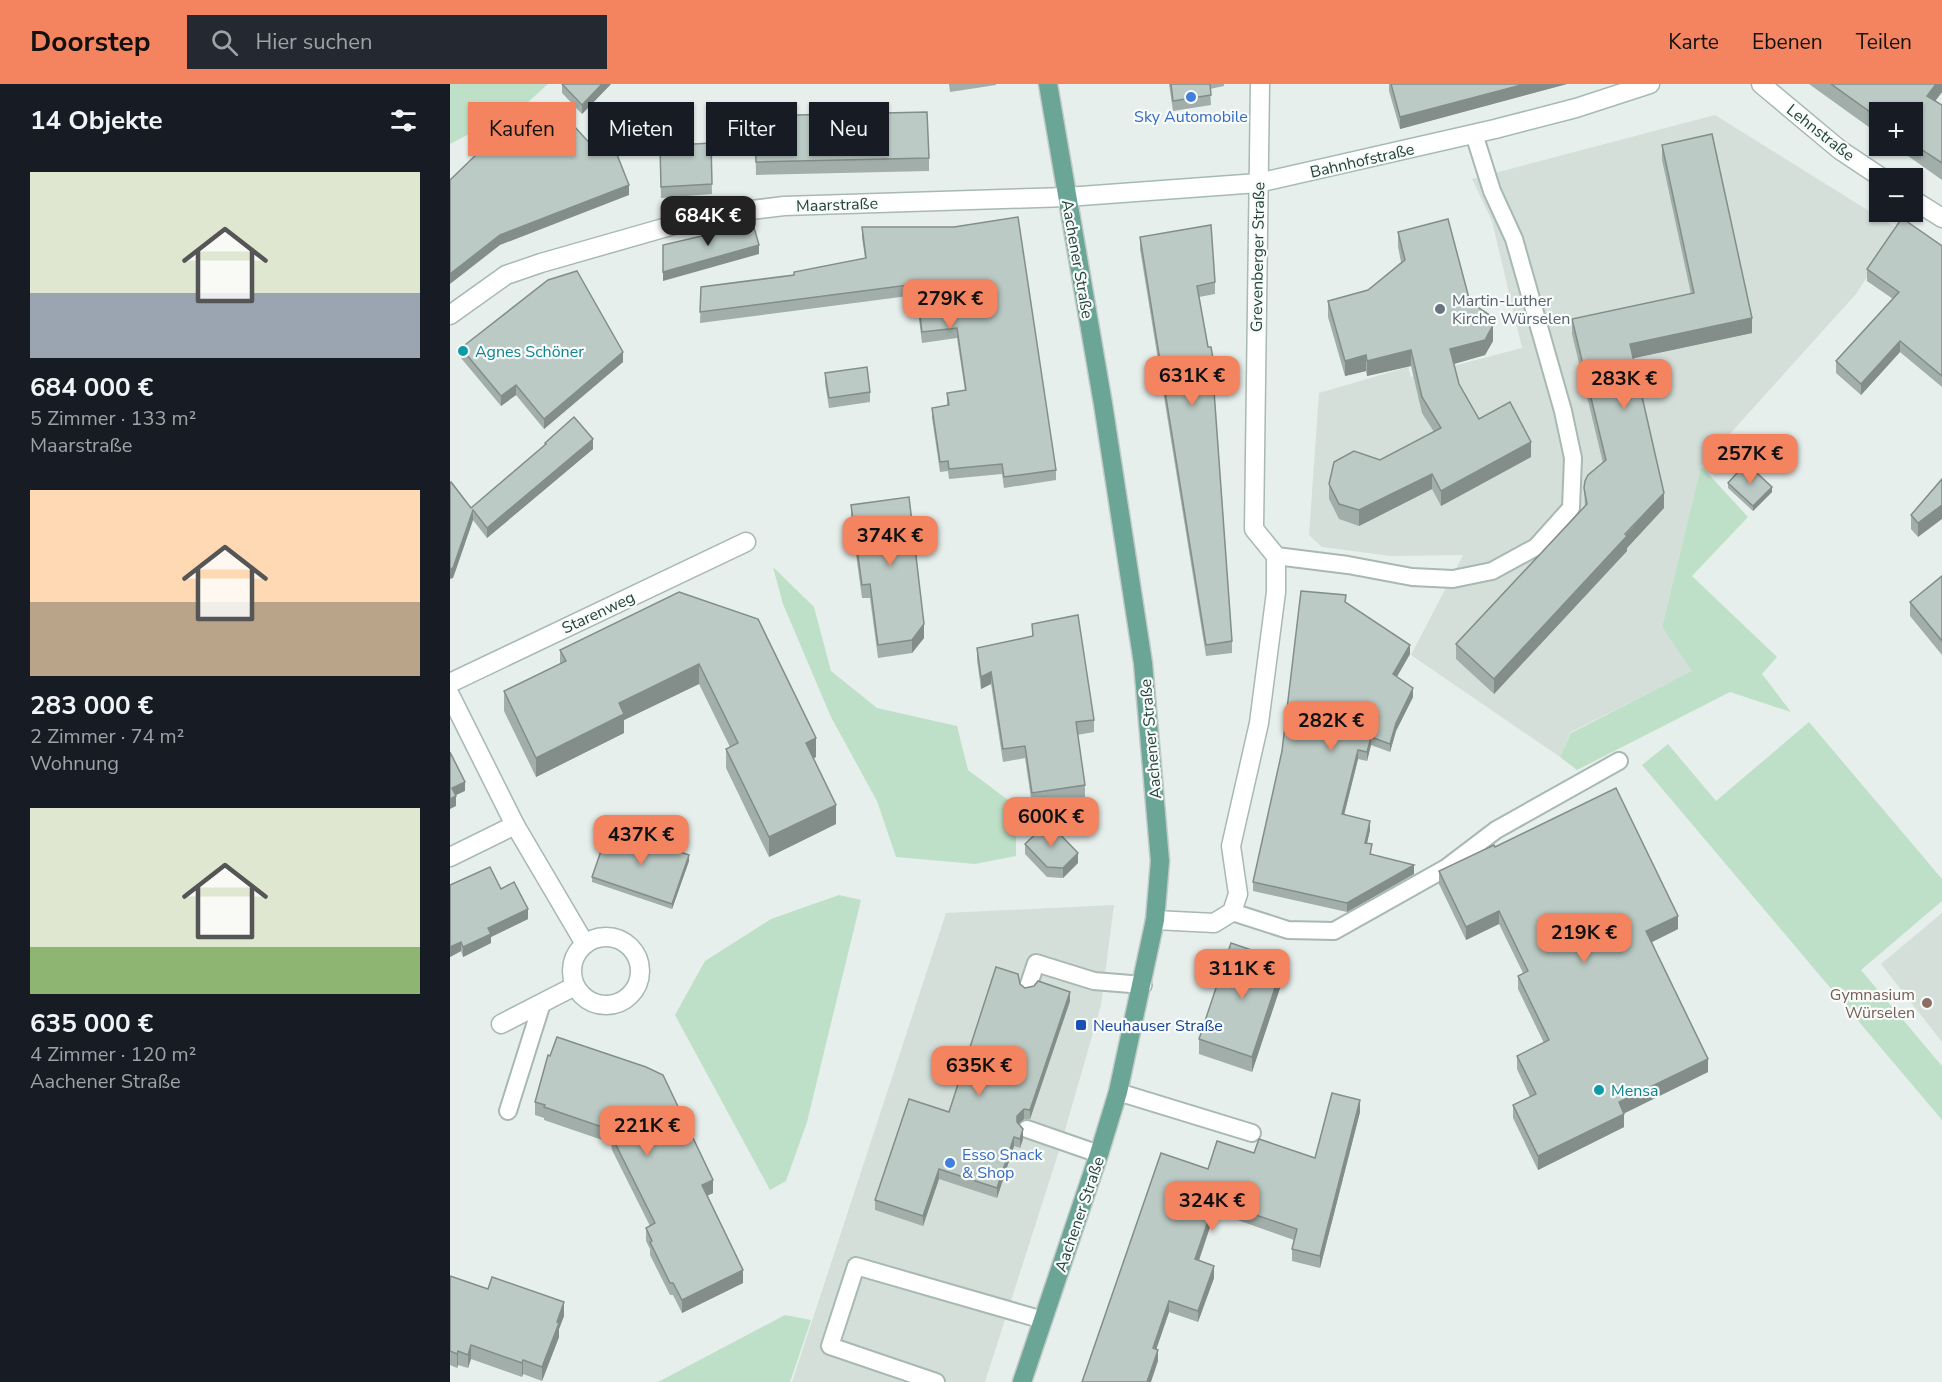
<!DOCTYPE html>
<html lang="de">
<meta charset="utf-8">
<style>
body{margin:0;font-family:"Nunito Sans",sans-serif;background:#242831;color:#f1f3f6;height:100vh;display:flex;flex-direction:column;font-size:22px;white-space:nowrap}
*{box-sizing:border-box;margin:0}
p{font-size:20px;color:#9ea1a6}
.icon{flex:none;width:33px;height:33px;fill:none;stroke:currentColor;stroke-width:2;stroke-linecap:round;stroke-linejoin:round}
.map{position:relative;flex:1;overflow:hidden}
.side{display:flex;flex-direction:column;background:#171b24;width:450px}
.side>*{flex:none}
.top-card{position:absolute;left:18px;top:18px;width:570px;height:54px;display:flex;gap:12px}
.fabs{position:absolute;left:1419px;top:18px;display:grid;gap:12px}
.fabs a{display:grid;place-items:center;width:54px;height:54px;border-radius:0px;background:#171b24;box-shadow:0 2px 4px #0004;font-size:30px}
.price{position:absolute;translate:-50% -51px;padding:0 14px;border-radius:12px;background:#f4845f;color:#111;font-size:20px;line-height:39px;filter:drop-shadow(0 2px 3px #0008)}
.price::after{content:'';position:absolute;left:50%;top:36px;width:18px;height:14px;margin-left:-9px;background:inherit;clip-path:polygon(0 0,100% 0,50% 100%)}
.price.current{background:#222;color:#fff}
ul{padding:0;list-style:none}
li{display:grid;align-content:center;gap:12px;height:318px;padding:0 30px}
li span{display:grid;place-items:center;height:186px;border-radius:0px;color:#555}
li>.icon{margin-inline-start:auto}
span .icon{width:108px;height:108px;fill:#fffc;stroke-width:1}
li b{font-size:26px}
h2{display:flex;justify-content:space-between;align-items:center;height:72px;padding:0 30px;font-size:26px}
.tag{padding:0 21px;border-radius:0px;background:#171b24;box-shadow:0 2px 4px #0004;font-size:21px;line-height:54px}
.tag.current{background:#f4845f;color:#111}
header{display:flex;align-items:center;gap:36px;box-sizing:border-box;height:84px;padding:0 30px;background:#f4845f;color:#111}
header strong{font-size:28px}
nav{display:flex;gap:33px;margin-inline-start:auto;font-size:21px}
.search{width:420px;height:54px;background:#242831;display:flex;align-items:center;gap:15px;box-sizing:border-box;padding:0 21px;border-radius:0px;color:#9ea1a6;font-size:22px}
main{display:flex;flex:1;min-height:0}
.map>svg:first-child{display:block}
.built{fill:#d4dfda}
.green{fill:#bfe0c8}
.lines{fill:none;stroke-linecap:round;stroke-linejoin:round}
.lane-casing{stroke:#a8b8b2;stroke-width:20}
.street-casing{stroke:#a8b8b2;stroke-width:21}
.secondary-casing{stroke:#a4bbb3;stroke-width:21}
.primary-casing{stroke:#c2cac8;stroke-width:21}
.lane{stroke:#fff;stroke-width:16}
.street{stroke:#fff;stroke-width:18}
.secondary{stroke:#fff;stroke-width:18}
.primary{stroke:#6aa596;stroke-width:18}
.wall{fill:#a1aea9}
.shaded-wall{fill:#838d89}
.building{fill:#bbcac4;stroke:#838d89;stroke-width:1.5}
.shop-dot{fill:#3f7fe0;stroke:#f7fbf9;stroke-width:2}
.worship-dot{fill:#6b7280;stroke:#f7fbf9;stroke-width:2}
.culture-dot{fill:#0f9aa8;stroke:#f7fbf9;stroke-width:2}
.education-dot{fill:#8d6e63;stroke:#f7fbf9;stroke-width:2}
.transit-dot{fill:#1a4fb4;stroke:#f7fbf9;stroke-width:2}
.labels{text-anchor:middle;stroke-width:4.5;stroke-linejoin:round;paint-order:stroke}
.shop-label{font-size:16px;fill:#366cbe;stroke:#f7fbf9}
.street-label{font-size:16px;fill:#24423a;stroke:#f7fbf9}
.worship-label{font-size:16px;fill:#5b616d;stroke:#f7fbf9;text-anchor:start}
.culture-label{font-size:16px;fill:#0d838f;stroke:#f7fbf9;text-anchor:start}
.education-label{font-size:16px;fill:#785e54;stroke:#f7fbf9;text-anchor:end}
.transit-label{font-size:16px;fill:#164399;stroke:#f7fbf9;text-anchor:start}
</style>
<header>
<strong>Doorstep</strong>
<div class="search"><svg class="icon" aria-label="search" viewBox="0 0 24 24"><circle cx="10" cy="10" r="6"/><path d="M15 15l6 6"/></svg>Hier suchen</div>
<nav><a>Karte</a><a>Ebenen</a><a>Teilen</a></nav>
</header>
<main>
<section class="side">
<h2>14 Objekte<svg class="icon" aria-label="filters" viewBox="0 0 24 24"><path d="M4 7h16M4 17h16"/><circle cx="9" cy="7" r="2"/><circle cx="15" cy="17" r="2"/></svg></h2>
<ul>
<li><span style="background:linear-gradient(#dfe7d0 65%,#9aa5b1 0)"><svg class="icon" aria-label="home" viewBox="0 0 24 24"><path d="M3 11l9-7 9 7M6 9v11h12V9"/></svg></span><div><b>684 000 €</b><p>5 Zimmer · 133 m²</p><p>Maarstraße</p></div></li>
<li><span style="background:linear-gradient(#ffd9b3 60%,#b9a48a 0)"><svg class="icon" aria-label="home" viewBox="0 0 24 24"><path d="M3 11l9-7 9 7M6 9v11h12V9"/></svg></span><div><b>283 000 €</b><p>2 Zimmer · 74 m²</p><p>Wohnung</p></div></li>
<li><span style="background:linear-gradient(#dfe7d0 75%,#8fb573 0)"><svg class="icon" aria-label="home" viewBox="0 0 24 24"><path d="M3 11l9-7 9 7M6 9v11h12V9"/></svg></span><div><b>635 000 €</b><p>4 Zimmer · 120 m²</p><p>Aachener Straße</p></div></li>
</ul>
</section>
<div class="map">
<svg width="1492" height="1298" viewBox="0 0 1492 1298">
<rect width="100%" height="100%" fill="#e6efeb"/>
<!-- built -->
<g class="built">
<path d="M1265,31L1448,145L1406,210L1251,382L1212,543L1243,587L1121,648L1110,673L961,571L1013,471L941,472L872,463L859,451L869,309L958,283L961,293L1072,264L1042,137L1022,95Z"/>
<path d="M664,821L651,921L609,1067L535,1298H342L496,829Z"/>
<path d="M1492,829V958L1431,880Z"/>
</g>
<!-- green -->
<g class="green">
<path d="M0,0H98L76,20L0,60Z"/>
<path d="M1251,382L1298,433L1242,492L1327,573L1312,590L1341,628L1280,608L1127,686L1110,673L1121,649L1242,587L1212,543Z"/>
<path d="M323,483L364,523L381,587L427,624L507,642L518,686L566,722V772L525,780L446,773L427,717L381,633L333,520Z"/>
<path d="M1359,638L1492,795V817L1411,886L1492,982V1036L1192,681L1218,660L1266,717Z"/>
<path d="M389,811L411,816L357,1038L336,1097L320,1106L225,931L255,877L321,835Z"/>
<path d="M335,1231L361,1236L340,1298H208Z"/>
</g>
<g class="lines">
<defs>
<g id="lane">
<path d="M826,472L898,481L962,493L1003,495L1042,487L1086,463L1121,424L1123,374L1113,327L1064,155L1042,107L1024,50"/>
<path d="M782,828L838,846L884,847L996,784L1046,746L1169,677"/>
<path d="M578,903L586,879L644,897L693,901"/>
<path d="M668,1008L802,1049"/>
<path d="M58,1027L92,919"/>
<path d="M577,1045L649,1070"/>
<path d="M486,1298L380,1262L406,1182L593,1236"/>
</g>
<g id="street">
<path d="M1311,0L1390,66L1432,94"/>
<path d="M1462,115L1492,134"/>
<path d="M0,231L56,191L91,179L238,137L285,128L334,122L617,113"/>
<path d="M0,599L296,458"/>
<path d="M0,611L65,741L135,860"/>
<path d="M0,773L65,741"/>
<path d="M705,836L764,839L782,828L788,810L781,762L809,639L826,508V472L804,445L810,0"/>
<circle cx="156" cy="887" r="34"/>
<path d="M51,940L125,902"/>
</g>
<path id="secondary" d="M617,113L808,99L1045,45L1126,24L1200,0"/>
<path id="primary" d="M572,1298L649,1070L668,1008L705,836L710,777L693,579L653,320L598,0"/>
</defs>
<!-- lane casing -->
<use href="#lane" class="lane-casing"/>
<!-- street casing -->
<use href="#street" class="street-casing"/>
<!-- secondary casing -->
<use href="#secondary" class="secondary-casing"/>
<!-- primary casing -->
<use href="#primary" class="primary-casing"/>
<!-- lane -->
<use href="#lane" class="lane"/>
<!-- street -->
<use href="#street" class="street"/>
<!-- secondary -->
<use href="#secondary" class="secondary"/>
<!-- primary -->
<use href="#primary" class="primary"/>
</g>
<!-- wall -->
<g class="wall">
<path d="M112,0H161L132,30L112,9Z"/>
<path d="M499,0H546V1L500,8Z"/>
<path d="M719,0H774V2L760,5L761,21L723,27Z"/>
<path d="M939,0H1117L950,45L939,7Z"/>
<path d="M1359,0H1492V8L1485,17L1492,21V96L1444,62H1462V28H1430V51Z"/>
<path d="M305,32L479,74V87L306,91Z"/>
<path d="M261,59L262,110L211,114L210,62Z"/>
<path d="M1212,61L1302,249L1183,274L1214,424L1177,464V467L1044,610L1006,575V560L1135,423L1134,404L1153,379L1122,250V235L1241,210L1212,76Z"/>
<path d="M412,143H504L606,386V396L554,404L552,390L499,395L498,387L490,388L482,334V324L497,322V309L515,307L507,254L472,259L466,211L250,239L251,203L344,191L415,174L412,154Z"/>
<path d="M948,148L1020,218L1043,257L1035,271L1004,280L1009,300L1029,335L1081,373L991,422L982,405L909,442L889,435L879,415V400L930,376L984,348L972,329L961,282L917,292L916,287L895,292L878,233V217L918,206L951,178L948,163Z"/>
<path d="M690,153L765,198V210L749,213L758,263L766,292V304H764L782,557V569L756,572L690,165Z"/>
<path d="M1492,162V303L1450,268L1411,311L1386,289V277L1443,215L1417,197V185Z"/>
<path d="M11,264L173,278L94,345L66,311L51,322L11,274Z"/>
<path d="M375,289L420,308V318L379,324L375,299Z"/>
<path d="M95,359L143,365L37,454L23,436L3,494L21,424L95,361Z"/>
<path d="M1492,395L1468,453L1461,445V431Z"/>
<path d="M1278,399L1322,408L1303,427L1278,404Z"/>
<path d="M401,421L474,554L462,569L428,574L420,514H412L401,434Z"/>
<path d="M1492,492V571L1460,532V518Z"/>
<path d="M229,508L366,673L363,675L386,740L319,773L276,684V665L280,663L249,600L174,636V649L86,693L54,627V607L110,580V566Z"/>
<path d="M896,519L960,570L947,593L963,613L946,647L940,668L921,661L917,677L908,675L894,731L920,746L917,759L922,771L964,790L897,828L803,807V798Z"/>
<path d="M582,540L644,636V648L627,651L635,701V713L582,721L575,674L553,678L541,600L531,605L527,576V564L582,552Z"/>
<path d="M575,760L628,779L613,794L597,793L575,770Z"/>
<path d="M1045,763L1228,845L1202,858L1258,988L1174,1029V1043L1088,1086L1063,1034V1021L1080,1013L1067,985V972L1094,959L1068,905V892L1073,889L1049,840L1016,856L989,800V787Z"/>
<path d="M239,777L222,825L142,798V793Z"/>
<path d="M0,801L51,805L78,835L41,853V859L13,873L11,867L0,873Z"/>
<path d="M834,892L802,988L749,970V955Z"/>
<path d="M570,900L575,904L620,917L580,1035H574L569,1040L573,1055L570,1064L564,1062L547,1114L489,1095L473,1142L425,1126V1116L499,1028Z"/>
<path d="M98,971L263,1109L257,1112L293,1199L232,1229L223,1211H220L200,1171V1165L196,1157V1144L200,1142L162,1066L161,1059L94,1036V1034L85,1031V1018Z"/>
<path d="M910,1028L870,1184L842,1177V1165L844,1156L765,1128L749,1177L764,1194L748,1238L719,1228L706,1265L708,1277L632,1298L758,1085L804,1069L865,1074Z"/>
<path d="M0,1192L114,1232L109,1245V1253L92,1297L73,1290L72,1293L21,1275L18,1284L8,1281L7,1284L0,1281Z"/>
</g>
<!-- shaded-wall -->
<g class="shaded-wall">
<path d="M152,0H161L132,30V21Z"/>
<path d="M1075,0H1117L950,45V33Z"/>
<path d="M1486,0H1492V8L1477,28V12Z"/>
<path d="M179,101V111L50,161L0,200V190L50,151Z"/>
<path d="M309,161V170L213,197V188Z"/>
<path d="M1302,234V249L1180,275V260Z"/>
<path d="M1043,241V257L1035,271L1000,281V265Z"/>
<path d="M1450,257V268L1411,311V300Z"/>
<path d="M961,266V282L917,292V277Z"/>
<path d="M173,268V278L94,345V335Z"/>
<path d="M916,271V287L895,292V277Z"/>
<path d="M66,301V311L51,322V312Z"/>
<path d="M143,355V365L37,454V444Z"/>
<path d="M1081,358V373L991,422V407Z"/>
<path d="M982,390V405L909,442V426Z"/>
<path d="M1322,403V408L1303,427V422Z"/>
<path d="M1214,409V424L1177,464V467L1044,610V595Z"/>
<path d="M1492,421V435L1468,453V439Z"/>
<path d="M23,426V436L3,494L0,495V485Z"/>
<path d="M474,540V554L462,569V556Z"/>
<path d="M960,561V570L943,599V590Z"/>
<path d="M249,580V600L174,636V649L86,693V674L169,619Z"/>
<path d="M541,588V600L531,605V593Z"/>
<path d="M963,604V613L946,647L940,668V660L946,639Z"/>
<path d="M921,653V661L917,677V668Z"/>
<path d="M366,654V673L356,678V659Z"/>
<path d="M908,666V675L892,739V730Z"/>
<path d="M15,698V707L2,713V704Z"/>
<path d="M6,712V722L0,725V715Z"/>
<path d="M386,721V740L319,773V753Z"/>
<path d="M920,737V746L915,768V759Z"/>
<path d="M628,769V779L613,794V784Z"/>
<path d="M239,771V777L222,825V820Z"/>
<path d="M964,781V790L897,828V819Z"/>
<path d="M78,825V835L41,853V859L13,873V863L38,844Z"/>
<path d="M1049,827V840L1016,856V843Z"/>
<path d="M1228,832V845L1196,861V847Z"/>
<path d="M11,858V867L0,873V863Z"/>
<path d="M834,877V892L802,988V973Z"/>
<path d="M620,908V917L580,1035V1026Z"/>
<path d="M1258,975V988L1169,1032V1018Z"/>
<path d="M910,1016V1028L870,1184V1172Z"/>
<path d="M574,1025V1035L567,1041V1048V1032Z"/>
<path d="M1174,1030V1043L1088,1086V1072Z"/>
<path d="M573,1045V1055L570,1064V1055Z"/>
<path d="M564,1053V1062L547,1114V1104Z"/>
<path d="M489,1085V1095L473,1142V1132Z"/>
<path d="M263,1096V1109L252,1114V1101Z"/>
<path d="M765,1117V1128L745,1187V1175Z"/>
<path d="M764,1182V1194L748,1238V1227Z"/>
<path d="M293,1186V1199L232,1229V1216Z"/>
<path d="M719,1217V1228L703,1275V1264Z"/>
<path d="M114,1218V1232L109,1245V1253L92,1297V1283Z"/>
<path d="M21,1261V1275L18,1284V1271Z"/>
<path d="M708,1266V1277L701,1298H697Z"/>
<path d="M8,1267V1281L7,1284V1270Z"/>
<path d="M73,1276V1290L72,1293V1279Z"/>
</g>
<!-- building -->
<g class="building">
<path d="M112,0H152L132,21Z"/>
<path d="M721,0H760L761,11L723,17Z"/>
<path d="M941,0H1075L950,33Z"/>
<path d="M1381,0H1486L1477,12L1492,21V79L1462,59V28H1430V35Z"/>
<path d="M103,19L144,64L162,58L179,101L50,151L0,190V96L29,68L31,70L50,54L56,61Z"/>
<path d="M477,28L479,74L306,78L305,32Z"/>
<path d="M1262,50L1302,234L1180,260L1214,409L1175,450L1177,452L1044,595L1006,560L1137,420L1134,404L1135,397L1138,391L1156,376L1122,235L1244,209L1212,61Z"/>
<path d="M261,59L262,100L211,103L210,62Z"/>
<path d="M568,133L606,386L554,393L552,380L499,385L498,377L490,378L482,324L499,321L497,309L516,306L507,244L472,248L466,200L250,228L251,203L344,191V188L416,174L412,143H504Z"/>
<path d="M1452,134L1492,162V292L1450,257L1411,300L1386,277L1449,208L1417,185Z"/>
<path d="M998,135L1020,218L1041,232L1043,241L1035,256L1000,265L1009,300L1029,335L1060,318L1081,358L991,407L982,390L909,426L889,420L879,400L884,378L904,367L930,376L991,344L972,313L961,266L917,277L916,271L895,277L878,217L918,206L955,176L948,148Z"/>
<path d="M303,140L309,161L213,188V161Z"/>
<path d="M761,141L765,198L747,202L758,263H761L766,292L763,293L782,557L756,561L690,153Z"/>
<path d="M127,187L173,268L94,335L66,301L51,312L11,264L98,196Z"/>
<path d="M417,283L420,308L379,314L375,289Z"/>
<path d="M124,333L143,355L37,444L23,426L3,484L0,485V399L1,398L21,424L96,360L95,359Z"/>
<path d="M1296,379L1322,403L1303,422L1278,399Z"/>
<path d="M1492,395V421L1468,439L1461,431Z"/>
<path d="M459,413L474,540L462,556L428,561L420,500L412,501L401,421Z"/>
<path d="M1492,492V557L1460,518Z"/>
<path d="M851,507L896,511L895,518L960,561L943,590L963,604L946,639L940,660L921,653L917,668L908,666L892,730L920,737L915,759L922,760L920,770L964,781L897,819L803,798L832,667Z"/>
<path d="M229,508L308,535L366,654L356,659L386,721L319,753L276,665L288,659L249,580L169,619L174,630L86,674L54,607L116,577L110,566Z"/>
<path d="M628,531L644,636L626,638L635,701L582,709L575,662L553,665L541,588L531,593L527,564L583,552L582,540Z"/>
<path d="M0,668L15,698L2,704L6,712L0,715Z"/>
<path d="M1166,704L1228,832L1196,847L1258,975L1169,1018L1174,1030L1088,1072L1063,1021L1086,1010L1067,972L1099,956L1068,892L1078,887L1049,827L1016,843L989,787L1044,761L1045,763Z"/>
<path d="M598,738L628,769L613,784L597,783L575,760Z"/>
<path d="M159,744L239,771L222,820L142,793Z"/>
<path d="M40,783L51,805L64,798L78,825L38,844L41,850L13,863L11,858L0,863V801Z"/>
<path d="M781,859L834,877L802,973L749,955Z"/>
<path d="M546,883L568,890L570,900L575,904L584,902L588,897L620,908L580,1026L574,1025L567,1032V1038L573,1045L570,1055L564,1053L547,1104L489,1085L473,1132L425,1116L459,1015L499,1028Z"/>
<path d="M107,953L196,983L213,991L263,1096L252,1101L293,1186L232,1216L223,1199H220L200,1158L202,1157L196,1144L205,1139L162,1053L161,1046L94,1023L95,1021L85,1018L98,971L100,972Z"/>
<path d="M882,1009L910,1016L870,1172L842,1165L847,1145L765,1117L745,1175L764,1182L748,1227L719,1217L703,1264L708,1266L697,1298H632L711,1069L758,1085L767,1057L804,1069L809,1055L865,1074Z"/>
<path d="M0,1192L38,1205L42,1193L114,1218L107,1238L109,1239L92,1283L73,1276L72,1279L21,1261L18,1271L8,1267L7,1270L0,1267Z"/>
</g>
<!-- markers -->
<g class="shop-dot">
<circle cx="741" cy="13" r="6"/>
<circle cx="500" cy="1079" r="6"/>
</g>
<circle class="worship-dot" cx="990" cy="225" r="6"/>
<g class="culture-dot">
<circle cx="13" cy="267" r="6"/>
<circle cx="1149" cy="1006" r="6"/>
</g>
<circle class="education-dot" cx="1477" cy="919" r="6"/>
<rect class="transit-dot" x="625" y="935" width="12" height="12" rx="3"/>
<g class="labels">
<!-- shop labels -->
<g class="shop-label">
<text x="741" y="38">Sky Automobile</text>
<text x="512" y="1076" text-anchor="start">Esso Snack<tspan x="512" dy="18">&amp; Shop</tspan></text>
</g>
<!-- street labels -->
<g class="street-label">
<text transform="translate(1371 48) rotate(38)" y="6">Lehnstraße</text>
<text transform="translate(912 76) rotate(-13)" y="6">Bahnhofstraße</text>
<text transform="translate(387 120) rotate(-2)" y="6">Maarstraße</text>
<text transform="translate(807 173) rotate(-89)" y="6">Grevenberger Straße</text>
<text transform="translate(628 175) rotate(80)" y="6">Aachener Straße</text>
<text transform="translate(148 528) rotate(-25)" y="6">Starenweg</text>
<text transform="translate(700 655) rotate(-95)" y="6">Aachener Straße</text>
<text transform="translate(629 1130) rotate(-71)" y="6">Aachener Straße</text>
</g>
<!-- worship labels -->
<g class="worship-label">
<text x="1002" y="222">Martin-Luther<tspan x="1002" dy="18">Kirche Würselen</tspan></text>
</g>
<!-- culture labels -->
<g class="culture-label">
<text x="25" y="273">Agnes Schöner</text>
<text x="1161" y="1012">Mensa</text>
</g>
<!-- education labels -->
<g class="education-label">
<text x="1465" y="916">Gymnasium<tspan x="1465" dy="18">Würselen</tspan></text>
</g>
<!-- transit labels -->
<g class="transit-label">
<text x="643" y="947">Neuhauser Straße</text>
</g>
</g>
</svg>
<div class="fabs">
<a>+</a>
<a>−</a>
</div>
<b class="price current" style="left:258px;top:163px">684K €</b>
<b class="price" style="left:500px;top:246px">279K €</b>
<b class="price" style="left:742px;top:323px">631K €</b>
<b class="price" style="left:1174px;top:326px">283K €</b>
<b class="price" style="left:1300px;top:401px">257K €</b>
<b class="price" style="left:440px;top:483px">374K €</b>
<b class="price" style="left:881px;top:668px">282K €</b>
<b class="price" style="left:601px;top:764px">600K €</b>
<b class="price" style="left:191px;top:782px">437K €</b>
<b class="price" style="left:1134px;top:880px">219K €</b>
<b class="price" style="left:792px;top:916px">311K €</b>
<b class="price" style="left:529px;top:1013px">635K €</b>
<b class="price" style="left:197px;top:1073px">221K €</b>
<b class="price" style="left:762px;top:1148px">324K €</b>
<div class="top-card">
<a class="tag current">Kaufen</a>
<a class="tag">Mieten</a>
<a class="tag">Filter</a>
<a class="tag">Neu</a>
</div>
</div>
</main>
